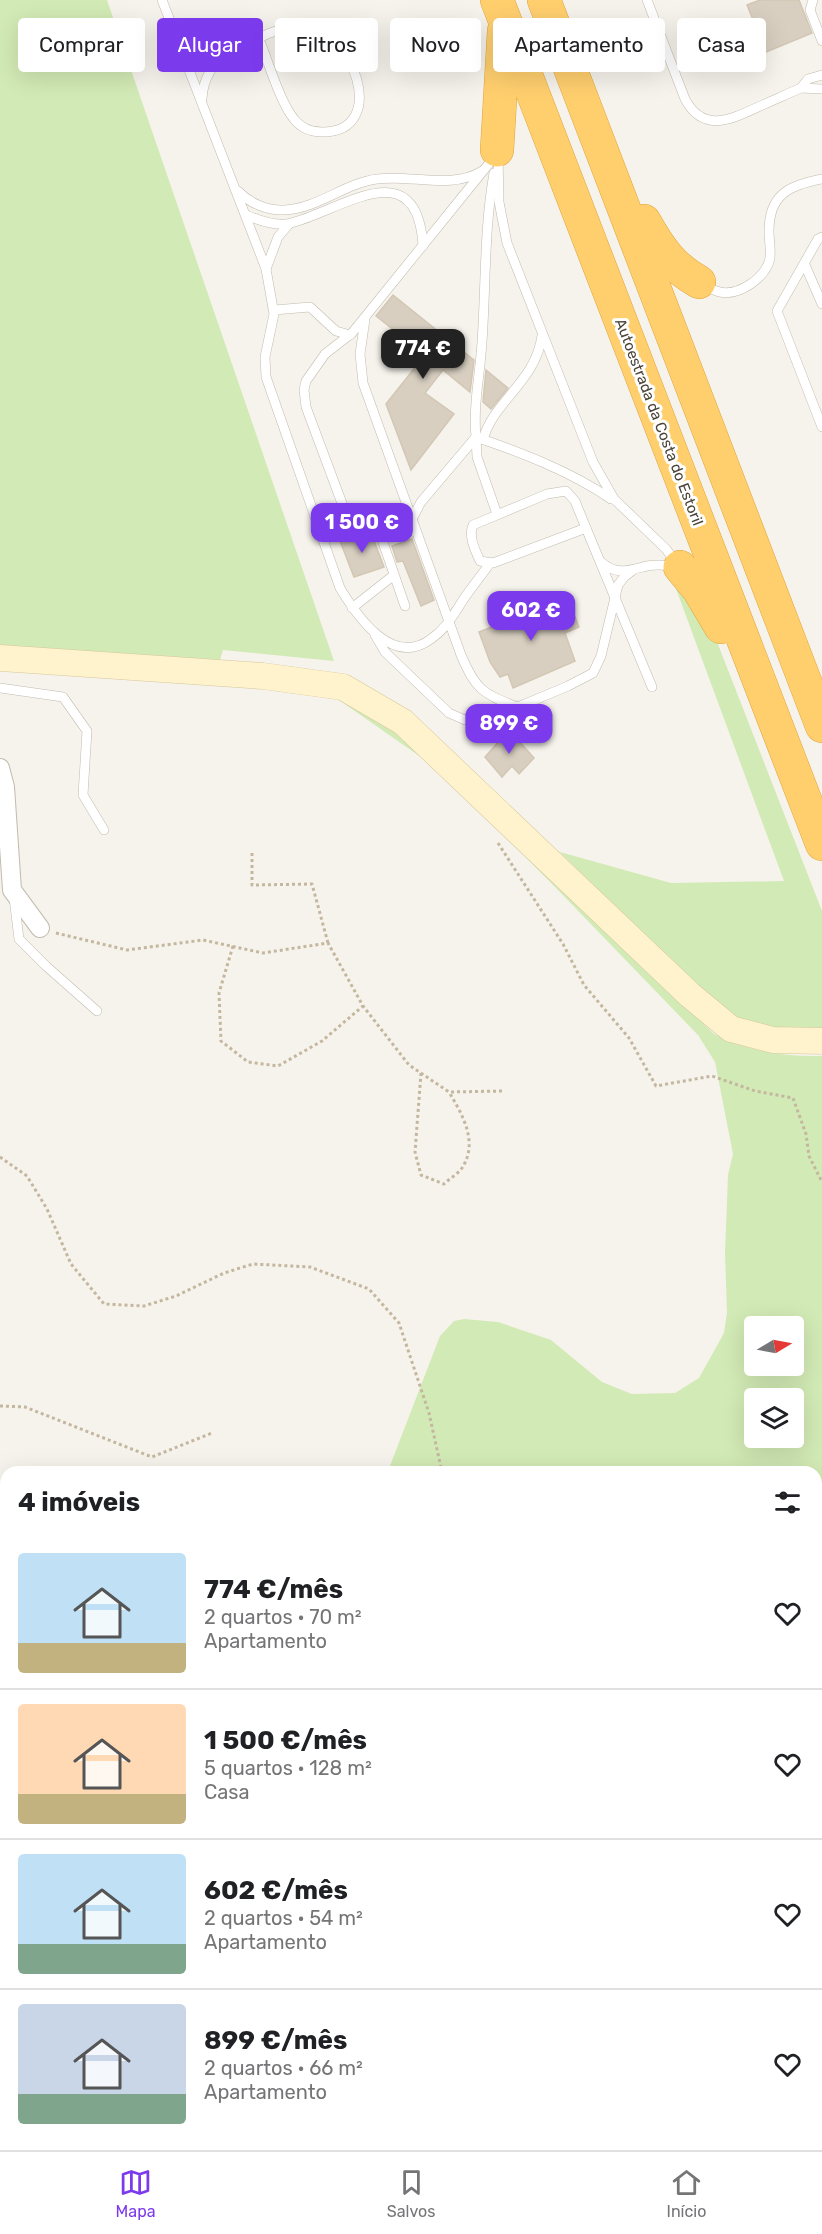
<!DOCTYPE html>
<html lang="pt">
<meta charset="utf-8">
<style>
body{margin:0;font-family:Rubik,sans-serif;background:#f6f6f6;color:#202124;height:100vh;display:flex;flex-direction:column;font-size:22px;white-space:nowrap}
*{box-sizing:border-box;margin:0}
p{font-size:20px;color:#757577}
.icon{flex:none;width:33px;height:33px;fill:none;stroke:currentColor;stroke-width:2;stroke-linecap:round;stroke-linejoin:round}
.map{position:relative;flex:1;overflow:hidden}
.drawer{position:absolute;left:0px;top:1466px;width:822px;height:686px;display:flex;flex-direction:column;background:#fff;border-radius:18px 18px 0 0;box-shadow:0 6px 24px #0002}
.drawer>*{flex:none}
.top-card{position:absolute;left:18px;top:18px;width:786px;height:54px;display:flex;gap:12px}
.needle{width:39px;rotate:80deg}
.fabs{position:absolute;left:744px;top:1316px;display:grid;gap:12px}
.fabs a{display:grid;place-items:center;width:60px;height:60px;border-radius:6px;background:#fff;box-shadow:0 6px 24px #0002;font-size:30px}
.price{position:absolute;translate:-50% -51px;padding:0 14px;border-radius:12px;background:#7c3aed;color:#fff;font-size:20px;line-height:39px;filter:drop-shadow(0 2px 3px #0008)}
.price::after{content:'';position:absolute;left:50%;top:36px;width:18px;height:14px;margin-left:-9px;background:inherit;clip-path:polygon(0 0,100% 0,50% 100%)}
.price.current{background:#222;color:#fff}
ul{padding:0;list-style:none}
li{display:flex;align-items:center;gap:18px;height:150px;padding:0 18px}
li+li{border-top:2px solid #e0e0e0}
li span{display:grid;place-items:center;flex:none;width:168px;height:120px;border-radius:6px;color:#555}
li>.icon{margin-inline-start:auto}
span .icon{width:72px;height:72px;fill:#fffc;stroke-width:1}
li b{font-size:26px}
h2{display:flex;justify-content:space-between;align-items:center;height:72px;padding:0 18px;font-size:26px}
.tag{padding:0 21px;border-radius:6px;background:#fff;box-shadow:0 6px 24px #0002;font-size:21px;line-height:54px}
.tag.current{background:#7c3aed;color:#fff}
.dock{display:flex;justify-content:space-around;align-items:center;height:84px;border-top:2px solid #e0e0e0;background:#fff;font-size:16px;color:#757577}
.dock a{display:grid;justify-items:center;gap:3px}
.dock .current{color:#7c3aed}
.map>svg:first-child{display:block}
.green{fill:#d2eab5;fill-rule:evenodd}
.building{fill:#d8cfc1;stroke:#d3c7b4;stroke-width:1.5}
.lines{fill:none;stroke-linecap:round;stroke-linejoin:round}
.lane-casing{stroke:#c2bbae;stroke-width:10}
.street-casing{stroke:#c2bbae;stroke-width:20}
.secondary-casing{stroke:#d6c79b;stroke-width:27}
.highway-casing{stroke:#e0a43c;stroke-width:34}
.path{stroke:#c4b79f;stroke-width:3;stroke-dasharray:3 3;stroke-linecap:butt}
.lane{stroke:#fff;stroke-width:9}
.street{stroke:#fff;stroke-width:18}
.secondary{stroke:#fff3cd;stroke-width:26}
.highway{stroke:#ffcf6e;stroke-width:33}
.labels{text-anchor:middle;stroke-width:6;stroke-linejoin:round;paint-order:stroke}
.street-label{font-size:15px;fill:#4b4439;stroke:#fff}
</style>
<div class="map">
<svg width="822" height="2150" viewBox="0 0 822 2150">
<rect width="100%" height="100%" fill="#f6f3ec"/>
<!-- green -->
<g class="green">
<path d="M0,0H107L334,661L223,650L219,663L0,645Z"/>
<path d="M672,578L712,629L822,911V1050L753,1028L700,994L560,852L671,883L784,881Z"/>
<path d="M329,693L368,705L514,836L714,1034C749,1051 783,1057 822,1056V2150H0V1595L6,1597V2145H816V1472L388,1471L440,1336L454,1321L464,1319L498,1322L551,1340L602,1382L632,1394L675,1393L699,1378L724,1333L727,1313L725,1253L728,1175L733,1154L715,1062L698,1035L557,889L438,769ZM754,1326H794V1365H754ZM754,1398H794V1437H754Z"/>
</g>
<!-- building -->
<g class="building">
<path d="M760,0H799L812,33L766,52L747,5Z"/>
<path d="M393,295L474,360L470,392L443,370L425,393L454,414L411,470L386,404L425,355L376,316Z"/>
<path d="M486,370L508,388L491,409L483,402Z"/>
<path d="M370,530L384,567L354,577L340,541Z"/>
<path d="M412,539L434,600L421,606L403,561L397,562L392,546Z"/>
<path d="M567,597L579,627L565,633L575,661L513,688L508,674L500,677L490,662L479,632L507,621L506,616L536,604L538,608Z"/>
<path d="M509,730L534,758L519,774L512,766L502,777L485,757Z"/>
</g>
<g class="lines">
<defs>
<g id="lane">
<path d="M162,0L266,269L274,314L265,357L266,377L340,588C357,616 392,668 431,639C443,631 450,620 458,608C467,592 480,578 490,563"/>
<path d="M647,0L685,99C703,133 730,120 758,107C772,101 787,94 801,88L808,79L822,75"/>
<path d="M813,0L810,10L822,41"/>
<path d="M180,46L204,52L228,51"/>
<path d="M801,88L822,89"/>
<path d="M202,99C203,79 213,61 231,51C249,43 279,26 299,26C353,25 391,133 322,132C311,132 301,128 294,119C280,102 268,61 259,39"/>
<path d="M498,155L499,202L507,243L593,462L614,499L666,549L677,564"/>
<path d="M238,191C249,203 268,211 284,210C317,209 345,183 377,179C411,174 451,190 482,171"/>
<path d="M246,215C258,220 278,227 291,223C342,210 417,150 423,246"/>
<path d="M822,237L818,239L777,311L822,427"/>
<path d="M805,265L822,304"/>
<path d="M266,269L278,237L289,224"/>
<path d="M702,284C708,287 714,291 720,292C739,296 766,278 770,258C771,249 769,240 769,231C769,194 790,185 822,179"/>
<path d="M274,310L310,307L336,331L350,335"/>
<path d="M365,319L360,354L363,383L461,655C476,690 482,693 517,707"/>
<path d="M483,440C493,401 535,383 542,336"/>
<path d="M566,491L575,501L586,528L493,563L480,561C475,550 468,536 473,525L547,494Z"/>
<path d="M497,514L477,457L476,437C522,453 570,471 611,499"/>
<path d="M411,521L421,502L476,437C473,405 480,375 482,342C486,285 484,229 494,173"/>
<path d="M376,522L405,606"/>
<path d="M586,528L652,687"/>
<path d="M415,532L406,526L346,514L306,407L304,390L306,381L325,354L352,333L496,155"/>
<path d="M601,562C617,576 629,570 647,566C657,564 667,565 677,567"/>
<path d="M352,608L394,575"/>
<path d="M375,635L385,652L449,713L465,720L489,719L568,686L593,673L601,656L618,585L624,577L632,571"/>
<path d="M0,688L63,697L87,731L83,795L104,830"/>
<path d="M14,898L19,939L46,966L97,1011"/>
</g>
<path id="street" d="M0,768L5,787L12,890L40,928"/>
<path id="secondary" d="M0,658L263,676L343,687L403,722L690,995L731,1029L773,1040L822,1041"/>
<g id="highway">
<path d="M497,0L822,844"/>
<path d="M544,0L822,726"/>
<path d="M497,150L504,31"/>
<path d="M644,221C660,249 671,266 699,282"/>
<path d="M680,567L699,590L721,627"/>
</g>
</defs>
<!-- lane casing -->
<use href="#lane" class="lane-casing"/>
<!-- street casing -->
<use href="#street" class="street-casing"/>
<!-- secondary casing -->
<use href="#secondary" class="secondary-casing"/>
<!-- highway casing -->
<use href="#highway" class="highway-casing"/>
<!-- path -->
<g class="path">
<path d="M498,843L563,944L584,985L629,1038L656,1086L712,1076L755,1091L793,1098L806,1134L809,1156L822,1182"/>
<path d="M252,853V885L312,884L328,943"/>
<path d="M56,933L127,950L203,940L263,953L328,943L363,1006L409,1065L449,1092L503,1091"/>
<path d="M233,946L219,993L221,1041L248,1062L278,1066L322,1041L363,1006"/>
<path d="M421,1073L415,1152L421,1175L444,1184C449,1179 458,1174 462,1168C479,1142 462,1114 449,1092"/>
<path d="M0,1157L27,1176L47,1209L71,1264L104,1304L144,1306L176,1296L224,1273L253,1264L310,1267L369,1289L399,1323L429,1413L442,1472"/>
<path d="M0,1406L25,1407L152,1457L212,1433"/>
<path d="M816,1667L819,1649L822,1646"/>
<path d="M816,1678L819,1710L822,1711"/>
<path d="M0,1927L6,1933"/>
<path d="M816,1930L822,1914"/>
<path d="M816,2107L822,2109"/>
<path d="M816,2114H822"/>
<path d="M316,2145L318,2150"/>
<path d="M594,2145L598,2150"/>
<path d="M134,2150L155,2148L159,2150"/>
<path d="M647,2150L659,2145"/>
</g>
<!-- lane -->
<use href="#lane" class="lane"/>
<!-- street -->
<use href="#street" class="street"/>
<!-- secondary -->
<use href="#secondary" class="secondary"/>
<!-- highway -->
<use href="#highway" class="highway"/>
</g>
<g class="labels">
<!-- street labels -->
<g class="street-label">
<text transform="translate(659 422) rotate(69)" y="5">Autoestrada da Costa do Estoril</text>
</g>
</g>
</svg>
<div class="fabs">
<a><svg class="needle" viewBox="-14 -14 28 28"><path d="M0-13l5 13h-10z" fill="#e53935"/><path d="M0 13l5-13h-10z" fill="#757577"/></svg></a>
<a><svg class="icon" aria-label="layers" viewBox="0 0 24 24"><path d="M12 4l9 5-9 5-9-5zM3 14l9 5 9-5"/></svg></a>
</div>
<b class="price current" style="left:423px;top:380px">774 €</b>
<b class="price" style="left:362px;top:554px">1 500 €</b>
<b class="price" style="left:531px;top:642px">602 €</b>
<b class="price" style="left:509px;top:755px">899 €</b>
<div class="top-card">
<a class="tag">Comprar</a>
<a class="tag current">Alugar</a>
<a class="tag">Filtros</a>
<a class="tag">Novo</a>
<a class="tag">Apartamento</a>
<a class="tag">Casa</a>
</div>
<section class="drawer">
<h2>4 imóveis<svg class="icon" aria-label="filters" viewBox="0 0 24 24"><path d="M4 7h16M4 17h16"/><circle cx="9" cy="7" r="2"/><circle cx="15" cy="17" r="2"/></svg></h2>
<ul>
<li><span style="background:linear-gradient(#bfe0f5 75%,#c2b280 0)"><svg class="icon" aria-label="home" viewBox="0 0 24 24"><path d="M3 11l9-7 9 7M6 9v11h12V9"/></svg></span><div><b>774 €/mês</b><p>2 quartos · 70 m²</p><p>Apartamento</p></div><svg class="icon" aria-label="heart" viewBox="0 0 24 24"><path d="M12 20l-8-8c-3-5 5-10 8-4 3-6 11-1 8 4z"/></svg></li>
<li><span style="background:linear-gradient(#ffd9b3 75%,#c2b280 0)"><svg class="icon" aria-label="home" viewBox="0 0 24 24"><path d="M3 11l9-7 9 7M6 9v11h12V9"/></svg></span><div><b>1 500 €/mês</b><p>5 quartos · 128 m²</p><p>Casa</p></div><svg class="icon" aria-label="heart" viewBox="0 0 24 24"><path d="M12 20l-8-8c-3-5 5-10 8-4 3-6 11-1 8 4z"/></svg></li>
<li><span style="background:linear-gradient(#bfe0f5 75%,#7fa58c 0)"><svg class="icon" aria-label="home" viewBox="0 0 24 24"><path d="M3 11l9-7 9 7M6 9v11h12V9"/></svg></span><div><b>602 €/mês</b><p>2 quartos · 54 m²</p><p>Apartamento</p></div><svg class="icon" aria-label="heart" viewBox="0 0 24 24"><path d="M12 20l-8-8c-3-5 5-10 8-4 3-6 11-1 8 4z"/></svg></li>
<li><span style="background:linear-gradient(#c9d6e8 75%,#7fa58c 0)"><svg class="icon" aria-label="home" viewBox="0 0 24 24"><path d="M3 11l9-7 9 7M6 9v11h12V9"/></svg></span><div><b>899 €/mês</b><p>2 quartos · 66 m²</p><p>Apartamento</p></div><svg class="icon" aria-label="heart" viewBox="0 0 24 24"><path d="M12 20l-8-8c-3-5 5-10 8-4 3-6 11-1 8 4z"/></svg></li>
</ul>
</section>
</div>
<nav class="dock">
<a class="current"><svg class="icon" aria-label="map" viewBox="0 0 24 24"><path d="M3 6l6-2 6 2 6-2v14l-6 2-6-2-6 2zM9 4v14M15 6v14"/></svg>Mapa</a>
<a><svg class="icon" aria-label="saved" viewBox="0 0 24 24"><path d="M7 4h10v16l-5-4-5 4z"/></svg>Salvos</a>
<a><svg class="icon" aria-label="home" viewBox="0 0 24 24"><path d="M3 11l9-7 9 7M6 9v11h12V9"/></svg>Início</a>
</nav>
